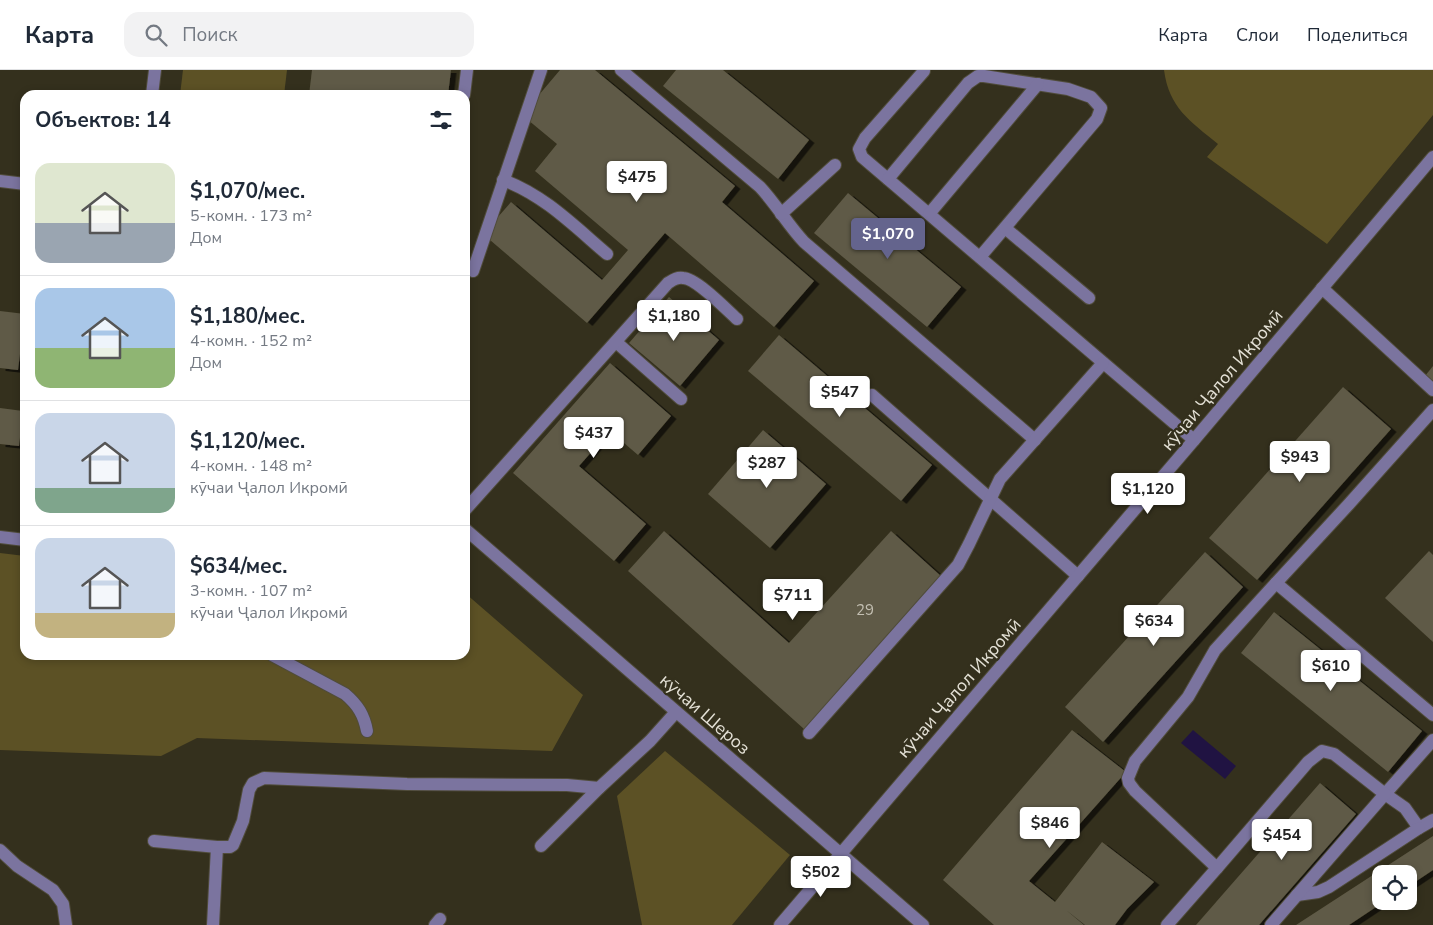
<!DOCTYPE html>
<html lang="ru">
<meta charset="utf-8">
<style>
body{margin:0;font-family:"Nunito Sans",sans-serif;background:#f2f2f3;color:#1f2937;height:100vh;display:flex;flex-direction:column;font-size:19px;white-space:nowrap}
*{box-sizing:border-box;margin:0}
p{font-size:16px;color:#747a83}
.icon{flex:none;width:28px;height:28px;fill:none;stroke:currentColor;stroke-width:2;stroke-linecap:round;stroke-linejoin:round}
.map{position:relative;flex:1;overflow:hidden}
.sheet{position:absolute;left:20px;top:20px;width:450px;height:570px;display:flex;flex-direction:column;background:#fff;border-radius:15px;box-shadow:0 2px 8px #0003}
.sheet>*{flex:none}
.fabs{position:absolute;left:1372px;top:795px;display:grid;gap:10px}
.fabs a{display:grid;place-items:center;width:45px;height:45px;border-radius:10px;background:#fff;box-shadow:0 2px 8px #0003;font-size:25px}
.price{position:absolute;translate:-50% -42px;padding:0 11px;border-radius:5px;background:#fff;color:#222;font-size:16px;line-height:32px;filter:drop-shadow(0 1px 2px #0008)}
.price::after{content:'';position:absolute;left:50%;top:30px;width:15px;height:11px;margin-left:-8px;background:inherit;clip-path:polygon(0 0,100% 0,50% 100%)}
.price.active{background:#64648d;color:#fff}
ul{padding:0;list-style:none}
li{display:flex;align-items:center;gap:15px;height:125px;padding:0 15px}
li+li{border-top:1px solid #e0e1e3}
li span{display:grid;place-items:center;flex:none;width:140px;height:100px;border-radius:15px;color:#555}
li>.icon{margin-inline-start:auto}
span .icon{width:60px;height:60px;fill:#fffc;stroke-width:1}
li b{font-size:21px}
h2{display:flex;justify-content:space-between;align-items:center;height:60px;padding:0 15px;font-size:21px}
header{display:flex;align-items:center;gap:30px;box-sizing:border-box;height:70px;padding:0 25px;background:#fff;border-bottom:1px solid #e0e1e3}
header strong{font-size:24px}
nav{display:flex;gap:28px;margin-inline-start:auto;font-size:18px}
.search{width:350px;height:45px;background:#f2f2f3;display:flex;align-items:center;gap:12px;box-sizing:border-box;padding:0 18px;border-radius:15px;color:#747a83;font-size:19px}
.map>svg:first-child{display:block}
.green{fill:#5c5125}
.water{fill:#201342}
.building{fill:#5f5a46;filter:url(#shadow)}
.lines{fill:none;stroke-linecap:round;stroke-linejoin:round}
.minor-casing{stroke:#504c3b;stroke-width:14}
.minor{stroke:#7b749f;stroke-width:12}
.labels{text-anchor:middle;stroke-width:4.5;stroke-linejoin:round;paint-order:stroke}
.number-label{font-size:15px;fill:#c3bfb2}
.street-label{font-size:18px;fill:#e4e1d6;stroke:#34301d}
</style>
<header>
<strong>Карта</strong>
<div class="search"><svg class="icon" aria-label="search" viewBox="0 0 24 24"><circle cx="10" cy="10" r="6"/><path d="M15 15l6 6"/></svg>Поиск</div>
<nav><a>Карта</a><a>Слои</a><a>Поделиться</a></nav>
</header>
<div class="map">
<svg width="1433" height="855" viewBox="0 0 1433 855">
<defs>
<filter id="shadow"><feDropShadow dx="5.5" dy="3" stdDeviation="0" flood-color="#0009"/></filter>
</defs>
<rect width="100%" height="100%" fill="#34301d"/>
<!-- green -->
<g class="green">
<path d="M183,0H287L284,25H180Z"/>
<path d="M1164,0H1433V45L1327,174L1207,87L1218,74C1190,51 1169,38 1164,0Z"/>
<path d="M0,483L25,486V585H465V523L583,625L552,681L197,668L161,686L0,680Z"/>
<path d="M665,681L790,785L732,855H642L617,726Z"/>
</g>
<!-- water -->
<path class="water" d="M1193,660L1236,696L1225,709L1181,673Z"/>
<!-- building -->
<g class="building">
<path d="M312,0H451L448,25H309Z"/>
<path d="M560,0H595L735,116L722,132L814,211L774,257L665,163L587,253L483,164L511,132L602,210L628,180L535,101L557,74L522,45Z"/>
<path d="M676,0H723L809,70L778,109L663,16Z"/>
<path d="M848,123L961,217L927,257L814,163Z"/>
<path d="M669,227L719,270L680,316L629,273Z"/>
<path d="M0,241L25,244L18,300L0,298Z"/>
<path d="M779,265L932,395L901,431L748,301Z"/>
<path d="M610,293L671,346L638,385L610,361L579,396L646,454L614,491L513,403Z"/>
<path d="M1433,296V313L1425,306Z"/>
<path d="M1343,317L1391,359L1257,510L1209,468Z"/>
<path d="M0,338L23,341L19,376L0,374Z"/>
<path d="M763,360L826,414L770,478L708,424Z"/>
<path d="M664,461L789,573L891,461L942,507L804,659L628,501Z"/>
<path d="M1429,481L1433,485V572L1385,528Z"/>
<path d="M1205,482L1243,517L1103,672L1065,637Z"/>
<path d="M1274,542L1422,661L1388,702L1241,583Z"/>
<path d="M1072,660L1126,702L1029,811L1055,832L1102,772L1154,812L1127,839L1115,855H1085L1066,840L1084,855H994L943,810Z"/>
<path d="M1320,713L1356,744L1259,855H1196Z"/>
<path d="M1433,766V800L1409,816V804H1381V831H1385L1349,855H1296Z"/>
</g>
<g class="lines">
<defs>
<g id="minor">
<path d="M621,0L760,117C776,134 788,155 804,172L1035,370"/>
<path d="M924,1L865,68L859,79L862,87L1194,370"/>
<path d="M152,25L155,0"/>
<path d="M464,25L467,0"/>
<path d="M888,109L968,13L978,6H984L1068,19L1091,27L1101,38L1097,49L980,187"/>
<path d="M503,110C544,125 574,156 607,184"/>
<path d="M0,111L25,114"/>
<path d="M781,144L835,95"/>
<path d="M929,144L1038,14"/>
<path d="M1005,158L1089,228"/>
<path d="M473,201L541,0"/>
<path d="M1322,218L1433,320"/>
<path d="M616,272L681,329"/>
<path d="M872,325L1078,506"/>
<path d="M1433,340L1349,434L1276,513L1433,645"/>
<path d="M465,440L668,213C673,210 677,207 683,208C696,208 727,240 737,249"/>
<path d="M465,459L923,855"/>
<path d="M0,467L25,470"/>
<path d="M272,585L345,624C358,635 364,645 367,661"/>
<path d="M809,663L958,495L969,474L1000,409L1103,293"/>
<path d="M1433,670L1385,724L1405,738L1419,758L1433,750"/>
<path d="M154,771L217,777"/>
<path d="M541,776L599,718L650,671L676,642"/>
<path d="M0,780L17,796L53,820L63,834L66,855"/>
<path d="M1297,825L1318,822L1329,817L1419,758"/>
<path d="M213,855L217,777H230L233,775L243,751L249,720L253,713L264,708L407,714L567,715L599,718"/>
<path d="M435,855L440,849"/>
<path d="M780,855L1194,370L1433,87"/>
<path d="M1167,855L1217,798"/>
<path d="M1271,855L1385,724L1334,684L1322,681L1308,692L1217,798L1135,721L1129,713L1128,708L1135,691L1188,627L1215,580L1276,513"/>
</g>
</defs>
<!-- minor casing -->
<use href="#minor" class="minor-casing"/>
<!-- minor -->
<use href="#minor" class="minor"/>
</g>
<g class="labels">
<!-- number labels -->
<g class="number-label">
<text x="865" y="545">29</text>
</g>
<!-- street labels -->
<g class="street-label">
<text transform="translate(1222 310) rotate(-50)" y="6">кӯчаи Ҷалол Икромӣ</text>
<text transform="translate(959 618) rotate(-49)" y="6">кӯчаи Ҷалол Икромӣ</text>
<text transform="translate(705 644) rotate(41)" y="6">кӯчаи Шероз</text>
</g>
</g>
</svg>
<div class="fabs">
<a><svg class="icon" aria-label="locate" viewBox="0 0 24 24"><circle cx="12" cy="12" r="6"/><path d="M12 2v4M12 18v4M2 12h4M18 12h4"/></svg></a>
</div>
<b class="price" style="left:637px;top:133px">$475</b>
<b class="price active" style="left:888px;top:190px">$1,070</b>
<b class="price" style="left:674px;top:272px">$1,180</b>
<b class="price" style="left:840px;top:348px">$547</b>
<b class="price" style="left:594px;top:389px">$437</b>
<b class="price" style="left:1300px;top:413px">$943</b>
<b class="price" style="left:767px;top:419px">$287</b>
<b class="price" style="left:1148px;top:445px">$1,120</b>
<b class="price" style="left:793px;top:551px">$711</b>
<b class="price" style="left:1154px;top:577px">$634</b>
<b class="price" style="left:1331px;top:622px">$610</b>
<b class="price" style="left:1050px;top:779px">$846</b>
<b class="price" style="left:1282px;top:791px">$454</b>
<b class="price" style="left:821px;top:828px">$502</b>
<section class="sheet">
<h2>Объектов: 14<svg class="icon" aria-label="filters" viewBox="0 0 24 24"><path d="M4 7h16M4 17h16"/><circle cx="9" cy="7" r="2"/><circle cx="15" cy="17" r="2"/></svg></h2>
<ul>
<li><span style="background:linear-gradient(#dfe7d0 60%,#9aa5b1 0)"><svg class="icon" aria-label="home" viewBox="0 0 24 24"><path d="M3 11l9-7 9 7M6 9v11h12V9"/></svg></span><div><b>$1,070/мес.</b><p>5-комн. · 173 m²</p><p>Дом</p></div></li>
<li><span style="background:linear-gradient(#a9c7e8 60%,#8fb573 0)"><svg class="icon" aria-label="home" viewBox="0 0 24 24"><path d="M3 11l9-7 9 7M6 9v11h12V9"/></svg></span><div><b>$1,180/мес.</b><p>4-комн. · 152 m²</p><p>Дом</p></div></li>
<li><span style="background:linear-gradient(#c9d6e8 75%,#7fa58c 0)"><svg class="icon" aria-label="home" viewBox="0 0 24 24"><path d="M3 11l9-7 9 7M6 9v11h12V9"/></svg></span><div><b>$1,120/мес.</b><p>4-комн. · 148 m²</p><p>кӯчаи Ҷалол Икромӣ</p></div></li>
<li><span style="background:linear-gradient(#c9d6e8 75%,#c2b280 0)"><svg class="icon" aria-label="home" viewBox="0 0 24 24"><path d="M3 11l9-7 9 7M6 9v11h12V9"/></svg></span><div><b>$634/мес.</b><p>3-комн. · 107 m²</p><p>кӯчаи Ҷалол Икромӣ</p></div></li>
</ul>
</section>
</div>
